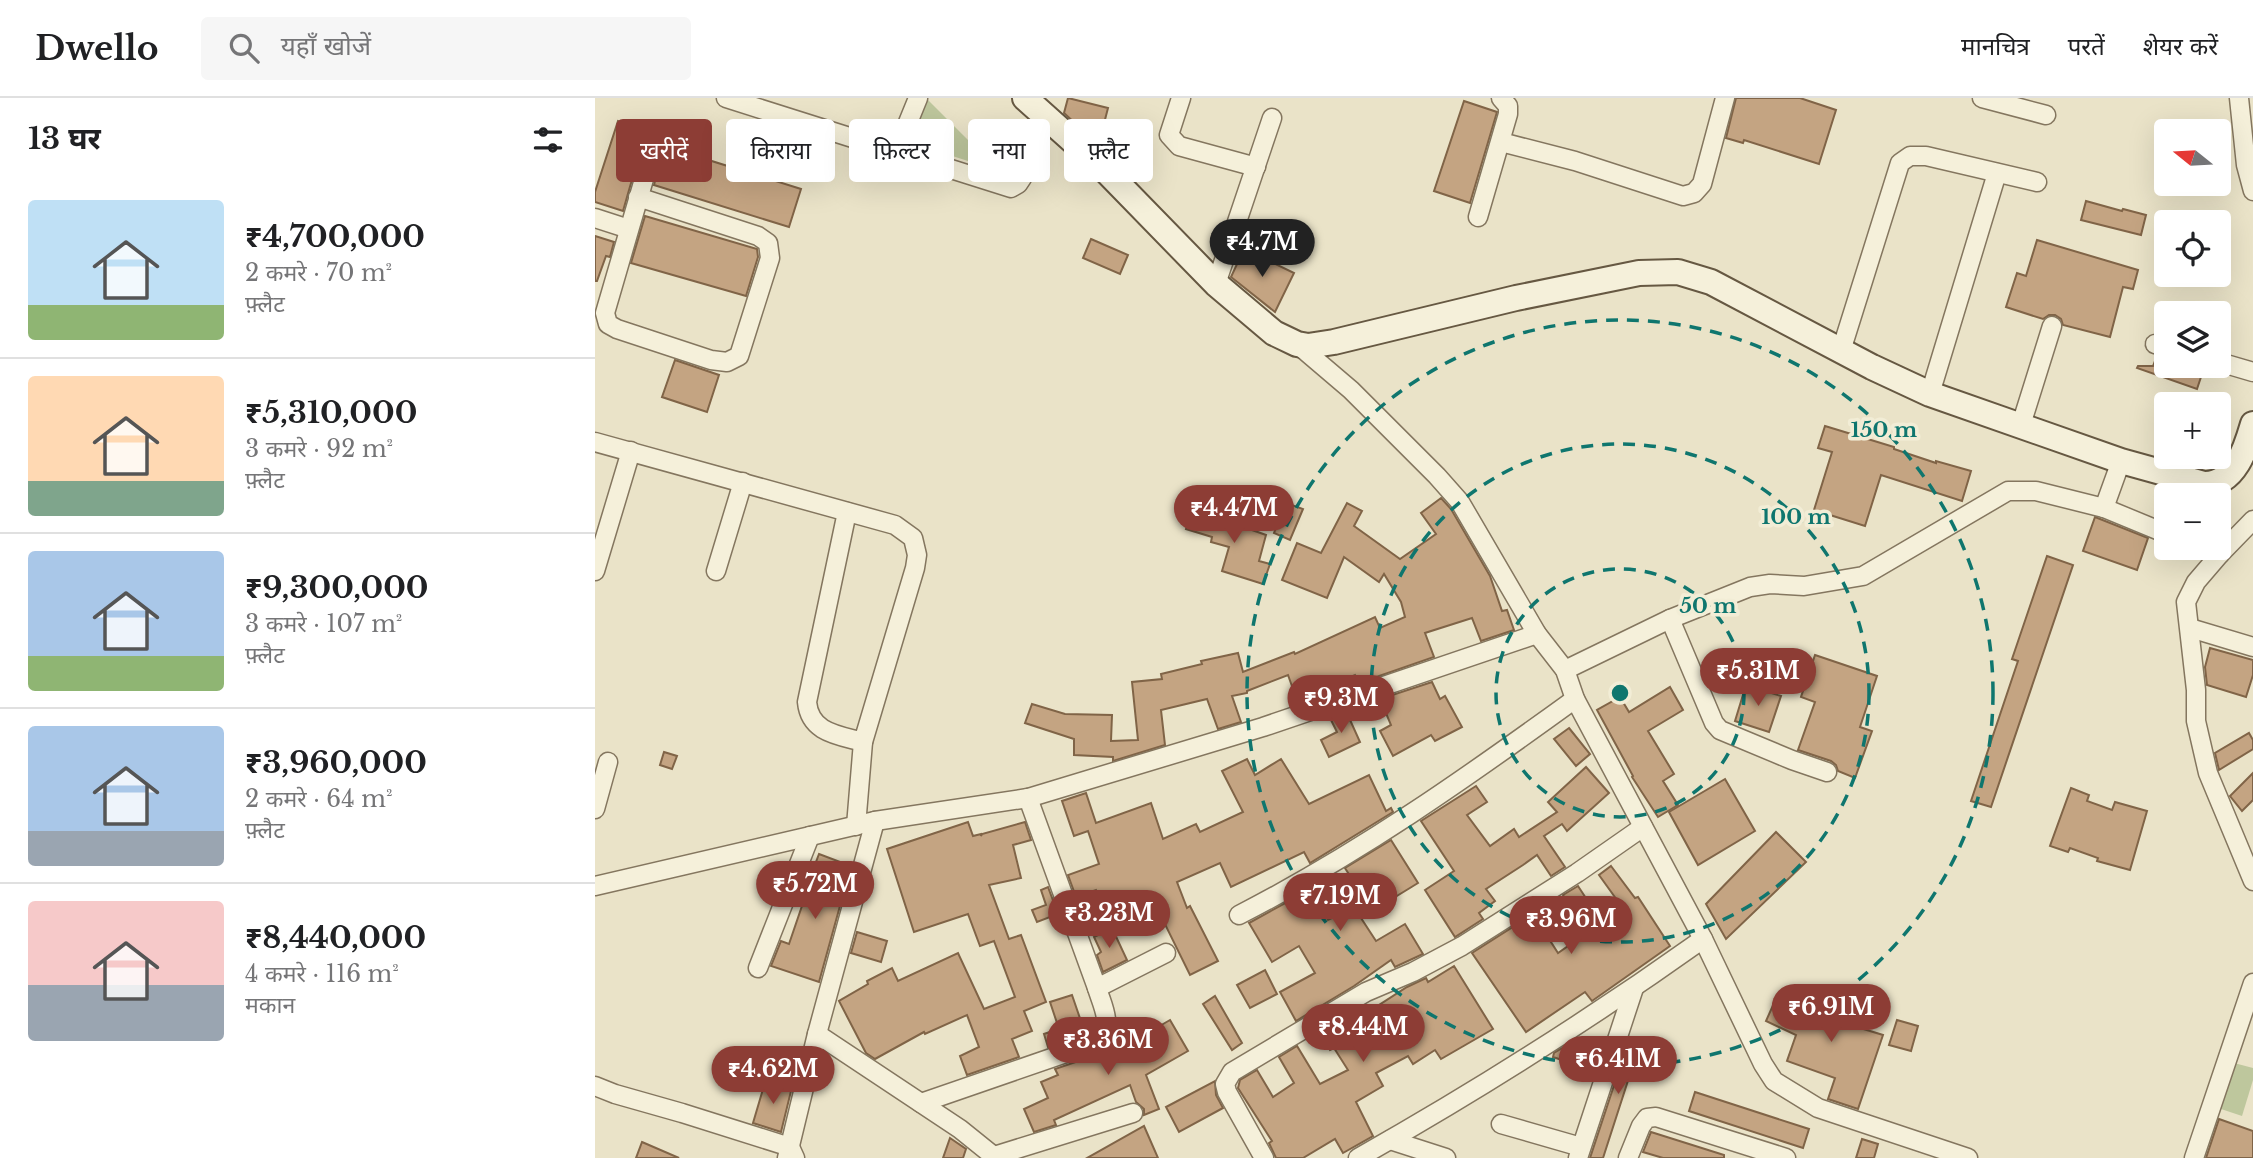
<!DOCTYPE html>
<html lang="hi">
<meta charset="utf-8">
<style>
body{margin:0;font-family:"Libre Baskerville","Noto Sans Devanagari",serif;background:#f6f6f6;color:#202124;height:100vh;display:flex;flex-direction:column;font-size:26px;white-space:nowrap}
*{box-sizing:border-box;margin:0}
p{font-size:23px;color:#757577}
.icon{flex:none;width:38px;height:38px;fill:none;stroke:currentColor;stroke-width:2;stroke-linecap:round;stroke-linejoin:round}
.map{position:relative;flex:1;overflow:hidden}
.sheet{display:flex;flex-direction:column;background:#fff;width:595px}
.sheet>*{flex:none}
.hud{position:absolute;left:21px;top:21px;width:665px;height:63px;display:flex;gap:14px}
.needle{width:46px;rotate:288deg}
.tools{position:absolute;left:1559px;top:21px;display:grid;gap:14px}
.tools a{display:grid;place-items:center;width:77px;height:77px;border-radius:7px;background:#fff;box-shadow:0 7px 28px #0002;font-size:35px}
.price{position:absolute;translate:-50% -60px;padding:0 16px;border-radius:24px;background:#8d3d35;color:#fff;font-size:23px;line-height:46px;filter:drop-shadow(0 2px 4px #0008)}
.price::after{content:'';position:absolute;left:50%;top:42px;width:21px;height:16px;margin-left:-10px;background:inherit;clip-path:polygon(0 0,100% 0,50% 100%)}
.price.on{background:#222;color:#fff}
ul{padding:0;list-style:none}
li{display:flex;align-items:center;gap:21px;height:175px;padding:0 28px}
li+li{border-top:2px solid #e0e0e0}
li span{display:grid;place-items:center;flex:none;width:196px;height:140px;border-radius:7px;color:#555}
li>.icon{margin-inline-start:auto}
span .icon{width:84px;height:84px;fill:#fffc;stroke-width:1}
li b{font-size:30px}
h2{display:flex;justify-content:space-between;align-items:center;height:84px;padding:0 28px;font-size:30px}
.pill{padding:0 24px;border-radius:7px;background:#fff;box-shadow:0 7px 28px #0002;font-size:24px;line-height:63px}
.pill.on{background:#8d3d35;color:#fff}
header{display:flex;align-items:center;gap:42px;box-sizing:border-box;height:98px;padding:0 35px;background:#fff;border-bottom:2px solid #e0e0e0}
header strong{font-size:33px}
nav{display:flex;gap:38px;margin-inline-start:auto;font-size:24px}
.search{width:490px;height:63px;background:#f6f6f6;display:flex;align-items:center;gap:18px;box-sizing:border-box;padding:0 24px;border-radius:7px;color:#757577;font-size:26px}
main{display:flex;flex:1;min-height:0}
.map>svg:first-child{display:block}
.green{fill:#bec79d}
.building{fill:#c4a482;stroke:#806447;stroke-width:2}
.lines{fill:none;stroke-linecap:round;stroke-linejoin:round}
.street-casing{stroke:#84765f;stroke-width:21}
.secondary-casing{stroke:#665842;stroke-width:28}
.street{stroke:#f5f0da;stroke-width:18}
.secondary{stroke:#f5f0da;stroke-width:24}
.ring{fill:none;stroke:#0f766e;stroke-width:3.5;stroke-dasharray:12 9}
.centre{fill:#0f766e;stroke:#f2edd6;stroke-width:3.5}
.ring-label{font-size:21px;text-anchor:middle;font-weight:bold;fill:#0f766e;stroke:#f2edd6;stroke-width:7;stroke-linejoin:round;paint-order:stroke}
</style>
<header>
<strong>Dwello</strong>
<div class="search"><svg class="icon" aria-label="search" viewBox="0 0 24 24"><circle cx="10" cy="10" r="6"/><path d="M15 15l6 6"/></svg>यहाँ खोजें</div>
<nav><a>मानचित्र</a><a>परतें</a><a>शेयर करें</a></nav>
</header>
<main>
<section class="sheet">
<h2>13 घर<svg class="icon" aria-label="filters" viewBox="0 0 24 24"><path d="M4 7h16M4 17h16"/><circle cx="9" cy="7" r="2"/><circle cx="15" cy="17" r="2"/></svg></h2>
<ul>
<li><span style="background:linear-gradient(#bfe0f5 75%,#8fb573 0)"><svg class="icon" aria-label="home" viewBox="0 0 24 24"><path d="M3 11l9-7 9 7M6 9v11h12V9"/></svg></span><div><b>₹4,700,000</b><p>2 कमरे · 70 m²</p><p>फ़्लैट</p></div></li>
<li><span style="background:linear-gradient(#ffd9b3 75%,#7fa58c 0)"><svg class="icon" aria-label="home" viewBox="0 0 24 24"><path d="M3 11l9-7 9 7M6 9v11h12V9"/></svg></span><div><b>₹5,310,000</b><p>3 कमरे · 92 m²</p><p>फ़्लैट</p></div></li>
<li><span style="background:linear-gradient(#a9c7e8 75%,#8fb573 0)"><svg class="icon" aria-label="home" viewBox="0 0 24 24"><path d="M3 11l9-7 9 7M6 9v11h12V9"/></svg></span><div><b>₹9,300,000</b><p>3 कमरे · 107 m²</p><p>फ़्लैट</p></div></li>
<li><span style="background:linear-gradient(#a9c7e8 75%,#9aa5b1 0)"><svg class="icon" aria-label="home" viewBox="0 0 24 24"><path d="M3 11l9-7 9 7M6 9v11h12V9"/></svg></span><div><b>₹3,960,000</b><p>2 कमरे · 64 m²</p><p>फ़्लैट</p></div></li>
<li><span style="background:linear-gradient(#f6c9c9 60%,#9aa5b1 0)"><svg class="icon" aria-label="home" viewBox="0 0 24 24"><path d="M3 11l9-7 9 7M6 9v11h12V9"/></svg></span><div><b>₹8,440,000</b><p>4 कमरे · 116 m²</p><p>मकान</p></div></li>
</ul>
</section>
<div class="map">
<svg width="1658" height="1060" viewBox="0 0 1658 1060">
<rect width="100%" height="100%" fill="#eae3c8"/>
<!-- green -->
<g class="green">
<path d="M331,0L404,73L314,44Z"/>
<path d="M1639,965L1658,970V982L1647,1018L1626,1011Z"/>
</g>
<!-- building -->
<g class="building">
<path d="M473,0L513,10L505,41L495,39L469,15Z"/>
<path d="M1141,0H1205L1241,12L1224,66L1149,42L1148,45L1131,40Z"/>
<path d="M869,3L902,14L875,105L839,93Z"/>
<path d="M23,23L59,35L56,44L206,91L194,129L59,87L67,55L65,50L59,46L49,48L45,54L28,113L0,104V94Z"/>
<path d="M1491,103L1527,113L1528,111L1551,117L1546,137L1486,122Z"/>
<path d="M50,118L162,151L163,159L151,198L36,165Z"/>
<path d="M0,138L19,144L15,159L11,158L2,183H0Z"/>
<path d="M496,141L533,157L525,176L488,160Z"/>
<path d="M1442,142L1543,172L1538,191L1528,189L1515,239L1468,227L1466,221L1460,217H1454L1448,221L1411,209L1422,175L1431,178Z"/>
<path d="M649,151L699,175L680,214L636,179Z"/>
<path d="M1562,258L1572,260V268H1593L1608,273L1602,291L1542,270L1543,268H1558Z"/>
<path d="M80,262L124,277L112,314L67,299Z"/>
<path d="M1230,328L1299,349V351L1341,365V363L1376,373L1367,403L1286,377L1270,428L1219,412L1237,354L1223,350Z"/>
<path d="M846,400L856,411L895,478L907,513L912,512L919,532L886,543L877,520L830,535L839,559L764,585L760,577L715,596L716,601L703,605L693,577L652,593V595L637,598L646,624L623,631L612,601L566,612L570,647L518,663V659L479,657V641L430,625L437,606L470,616L517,617L516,643L543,642L537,584L567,581L566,576L607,566L606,563L643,555L648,574L699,554L700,556L780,519L785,530L810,519L806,504L789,476L784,484L749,459L732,500L687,482L702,445L726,455L752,405L767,413L759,428L805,461L841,436L826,415Z"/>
<path d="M691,405L708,411L695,442L679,435Z"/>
<path d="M598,411L671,437L664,463L675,466L668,486L627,473L634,449L616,444L617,439L591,431Z"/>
<path d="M1500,419L1553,440L1542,472L1488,453Z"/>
<path d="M1452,458L1478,467L1396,709L1376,703L1423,563L1417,561Z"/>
<path d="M1615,550L1658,562V577L1651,599L1612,587L1610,569Z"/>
<path d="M1220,557L1282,578L1265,629L1277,633L1260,680L1243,673L1241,667L1236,663L1203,652L1220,604L1206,599Z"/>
<path d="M837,584L845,601L850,598L867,629L840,643L836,637L798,658L785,633L796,627L785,601Z"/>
<path d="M1151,587L1186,598L1174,634L1140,623Z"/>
<path d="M1075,589L1088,612L1053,633L1079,676L1068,683L1083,707L1063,719L1037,679L1038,678L1002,612L1025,599L1034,614Z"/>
<path d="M751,613L765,644L734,659L726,642L742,634L735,620Z"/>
<path d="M974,630L995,656L981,668L959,641Z"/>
<path d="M1654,635L1658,642V651L1624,672L1620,655Z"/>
<path d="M69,654L82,658L77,671L65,667Z"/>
<path d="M652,661L660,677L686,661L714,706L774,677L791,713L796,710L798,714L715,765L709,754L636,789L625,765L582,784L592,810L595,808L623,863L595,877L566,818L562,820L557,808L514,826L501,792L481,799L473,777L504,766L493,733L479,738L467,703L491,695L501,725L556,705L568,741L601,726L605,734L648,714L627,673Z"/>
<path d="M991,669L1014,695L972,733L967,726L949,738L970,769L956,778L942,757L928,767L891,791L900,803L884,815L888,821L860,839L830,792L859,773L826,723L881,688L892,704L872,717L895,748L919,731L924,739L962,714L953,704Z"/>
<path d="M1658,675V702L1647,713L1635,698Z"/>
<path d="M1130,681L1160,733L1103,767L1074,714Z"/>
<path d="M1476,690L1494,697L1492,703L1517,712L1520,704L1552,713L1535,772L1502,763L1503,760L1475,750L1473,754L1455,748Z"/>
<path d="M373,724L378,738L386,736V738L387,736L430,724L436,742L418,747L426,780L394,787L414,841L426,837L451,904L429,913L437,933L417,941L424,959L372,977L365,958L384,949L372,917L330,936L329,934L280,961L271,955L244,903L273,886L272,883L297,870L303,883L363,855L389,911L420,899L399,843L385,848L373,816L319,834L292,751Z"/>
<path d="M1181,734L1211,764L1131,841L1111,806Z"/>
<path d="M796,742L823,785L766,820L781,843L810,826L828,856L800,869L796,862L759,888L701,923L685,894L720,875L704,848L677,864L654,825L716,791L733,822L771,803L750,770Z"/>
<path d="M224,756L256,768L224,884L176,868L186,843L194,846L209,802L207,801Z"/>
<path d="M1016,768L1040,800L1043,799L1075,848L997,903L990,894L931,934L877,855L938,816L963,855L993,834L968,797L983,788L1006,823L1027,809L1004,777Z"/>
<path d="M453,789L463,816L442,824L437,812L451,807L446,792Z"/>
<path d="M517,830L532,862L508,874L502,857L506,854L499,839Z"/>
<path d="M262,834L292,843L286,864L256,855Z"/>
<path d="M859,868L898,931L846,961L840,952L818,966L813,958L781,975L788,988L761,1004L778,1038L748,1055L740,1041L708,1060H681L674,1045L677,1043L643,990L645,982L662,972L678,999L699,985L684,959L702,948L725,986L753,972L739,950L735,952L724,935L770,908L773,914L812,889L831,880L833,884Z"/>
<path d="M670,872L682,896L655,910L642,887Z"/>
<path d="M1218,890L1257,903L1249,925L1288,937L1263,1011L1233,1001L1240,980L1192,963L1201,937L1171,923L1179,905L1208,918Z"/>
<path d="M477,897L489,932L498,929L491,936L453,949L449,936L464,931L455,904Z"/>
<path d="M620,898L647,945L637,952L608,906Z"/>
<path d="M575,922L593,953L551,977L564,1011L549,1017V1011L541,1004L535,987L459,1022L461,1027L439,1034L429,1011L453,1000L446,984L463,977L460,971L501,957L512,948L514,954L517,952L518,955Z"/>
<path d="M1302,922L1323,928L1316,953L1294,947Z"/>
<path d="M1035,939L1052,945L1046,963L1040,961L1008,1060H995Z"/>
<path d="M977,944L1006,953L1000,973L958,959L959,955Z"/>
<path d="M171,981L197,989L186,1034L158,1025Z"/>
<path d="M620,983L621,997L628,1010L584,1034L571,1009Z"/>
<path d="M1100,994L1214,1031L1208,1050L1094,1013Z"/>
<path d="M1624,1021L1658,1033V1060H1611Z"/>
<path d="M549,1028L563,1060H492Z"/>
<path d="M1056,1034L1129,1057V1060H1068L1048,1054Z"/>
<path d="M355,1040L371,1051L368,1060H348Z"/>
<path d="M1267,1041L1283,1046L1279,1060H1261Z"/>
<path d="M47,1044L84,1060H41Z"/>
</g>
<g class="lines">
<defs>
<g id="street">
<path d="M131,0L416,90L423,86L427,80L450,20"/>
<path d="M586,0L574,37L584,48L661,69"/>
<path d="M1387,0L1451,17"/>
<path d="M1644,0L1651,67L1658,93"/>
<path d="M906,44L980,63L1088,98L1099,95L1107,86L1130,0"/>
<path d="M301,54L323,0"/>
<path d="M43,99L163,138L173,145L175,160L144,258L132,264L116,262L22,231L13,226L10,215L56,57"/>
<path d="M883,119L913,16V8L906,0"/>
<path d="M0,120L34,131"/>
<path d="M621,186L677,20"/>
<path d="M702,246L756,292L842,378L865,404L942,536L970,572L980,601L1108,841L1168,966L1179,983L1223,1010L1373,1060"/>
<path d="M1560,246L1572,249"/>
<path d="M1246,253L1305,65L1315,58H1331L1442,84"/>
<path d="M1624,264L1658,274"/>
<path d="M1335,296L1402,75"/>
<path d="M1426,327L1457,228"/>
<path d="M0,344L300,427L318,440L322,457L320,470L268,644L261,728"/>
<path d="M1509,410L1526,363"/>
<path d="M252,414L212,604C215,635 243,637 268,644"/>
<path d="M1606,450L1625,456L1658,422"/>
<path d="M1625,456L1601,484L1591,504L1601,592V623L1613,675L1658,783"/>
<path d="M0,473L36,353"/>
<path d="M121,473L148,384"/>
<path d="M1075,521L1119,625L1125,632L1197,662L1232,674"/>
<path d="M1595,530L1658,549"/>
<path d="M970,572L1075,521L1155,489L1175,486L1209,488L1268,478L1413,393H1441L1509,410L1572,436"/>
<path d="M0,711L13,664"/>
<path d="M0,788L280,723L433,700L668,629L942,536"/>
<path d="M644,817C765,755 871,680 980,601"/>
<path d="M163,870L215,738"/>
<path d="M502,890L571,855"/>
<path d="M222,936L365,1031L401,1060"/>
<path d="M0,988L20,996L87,1015L195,1049L200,1060"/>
<path d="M326,1005L497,946C521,930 509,913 502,890L433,700"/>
<path d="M906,1026L986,1049"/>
<path d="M795,1042L851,1060"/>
<path d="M399,1058L538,1015"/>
<path d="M192,1060L222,936L280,723"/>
<path d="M669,1060L632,994L630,986L637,974L771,894L818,874L867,848L982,775L1048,729"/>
<path d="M763,1060C882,993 997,920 1108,841"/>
<path d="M983,1060L1039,890"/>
<path d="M1033,1060L1046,1028L1052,1020L1061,1019L1191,1060"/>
<path d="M1599,1060L1658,885"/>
</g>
<path id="secondary" d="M430,0L507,69L621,186L679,235L702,246L713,248L739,244L921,200L1044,175L1083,174L1116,184L1277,269L1335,296L1526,363L1609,386C1640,387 1651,350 1658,326"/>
</defs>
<!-- street casing -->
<use href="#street" class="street-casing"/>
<!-- secondary casing -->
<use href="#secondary" class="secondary-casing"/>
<!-- street -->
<use href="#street" class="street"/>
<!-- secondary -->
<use href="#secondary" class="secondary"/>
</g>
<!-- distance rings -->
<g class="ring">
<circle cx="1025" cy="595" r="124"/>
<circle cx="1025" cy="595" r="249"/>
<circle cx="1025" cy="595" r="373"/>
</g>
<circle cx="1025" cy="595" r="10" class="centre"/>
<g class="ring-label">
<text x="1289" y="339">150 m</text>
<text x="1201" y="426">100 m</text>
<text x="1113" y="515">50 m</text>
</g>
</svg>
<div class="tools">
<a><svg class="needle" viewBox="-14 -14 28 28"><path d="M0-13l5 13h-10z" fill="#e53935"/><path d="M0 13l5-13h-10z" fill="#757577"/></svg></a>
<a><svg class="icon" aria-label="locate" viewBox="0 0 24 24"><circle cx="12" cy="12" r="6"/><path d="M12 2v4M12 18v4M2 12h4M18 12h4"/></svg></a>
<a><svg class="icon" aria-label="layers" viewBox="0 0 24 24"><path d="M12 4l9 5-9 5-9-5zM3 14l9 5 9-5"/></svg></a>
<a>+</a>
<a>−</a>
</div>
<b class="price on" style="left:667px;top:181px">₹4.7M</b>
<b class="price" style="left:639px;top:447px">₹4.47M</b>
<b class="price" style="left:1163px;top:610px">₹5.31M</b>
<b class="price" style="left:746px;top:637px">₹9.3M</b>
<b class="price" style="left:220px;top:823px">₹5.72M</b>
<b class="price" style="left:745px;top:835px">₹7.19M</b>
<b class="price" style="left:514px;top:852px">₹3.23M</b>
<b class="price" style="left:976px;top:858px">₹3.96M</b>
<b class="price" style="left:1236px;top:946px">₹6.91M</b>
<b class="price" style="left:768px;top:966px">₹8.44M</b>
<b class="price" style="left:513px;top:979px">₹3.36M</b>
<b class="price" style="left:1023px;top:998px">₹6.41M</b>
<b class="price" style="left:178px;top:1008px">₹4.62M</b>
<div class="hud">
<a class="pill on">खरीदें</a>
<a class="pill">किराया</a>
<a class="pill">फ़िल्टर</a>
<a class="pill">नया</a>
<a class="pill">फ़्लैट</a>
</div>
</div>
</main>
